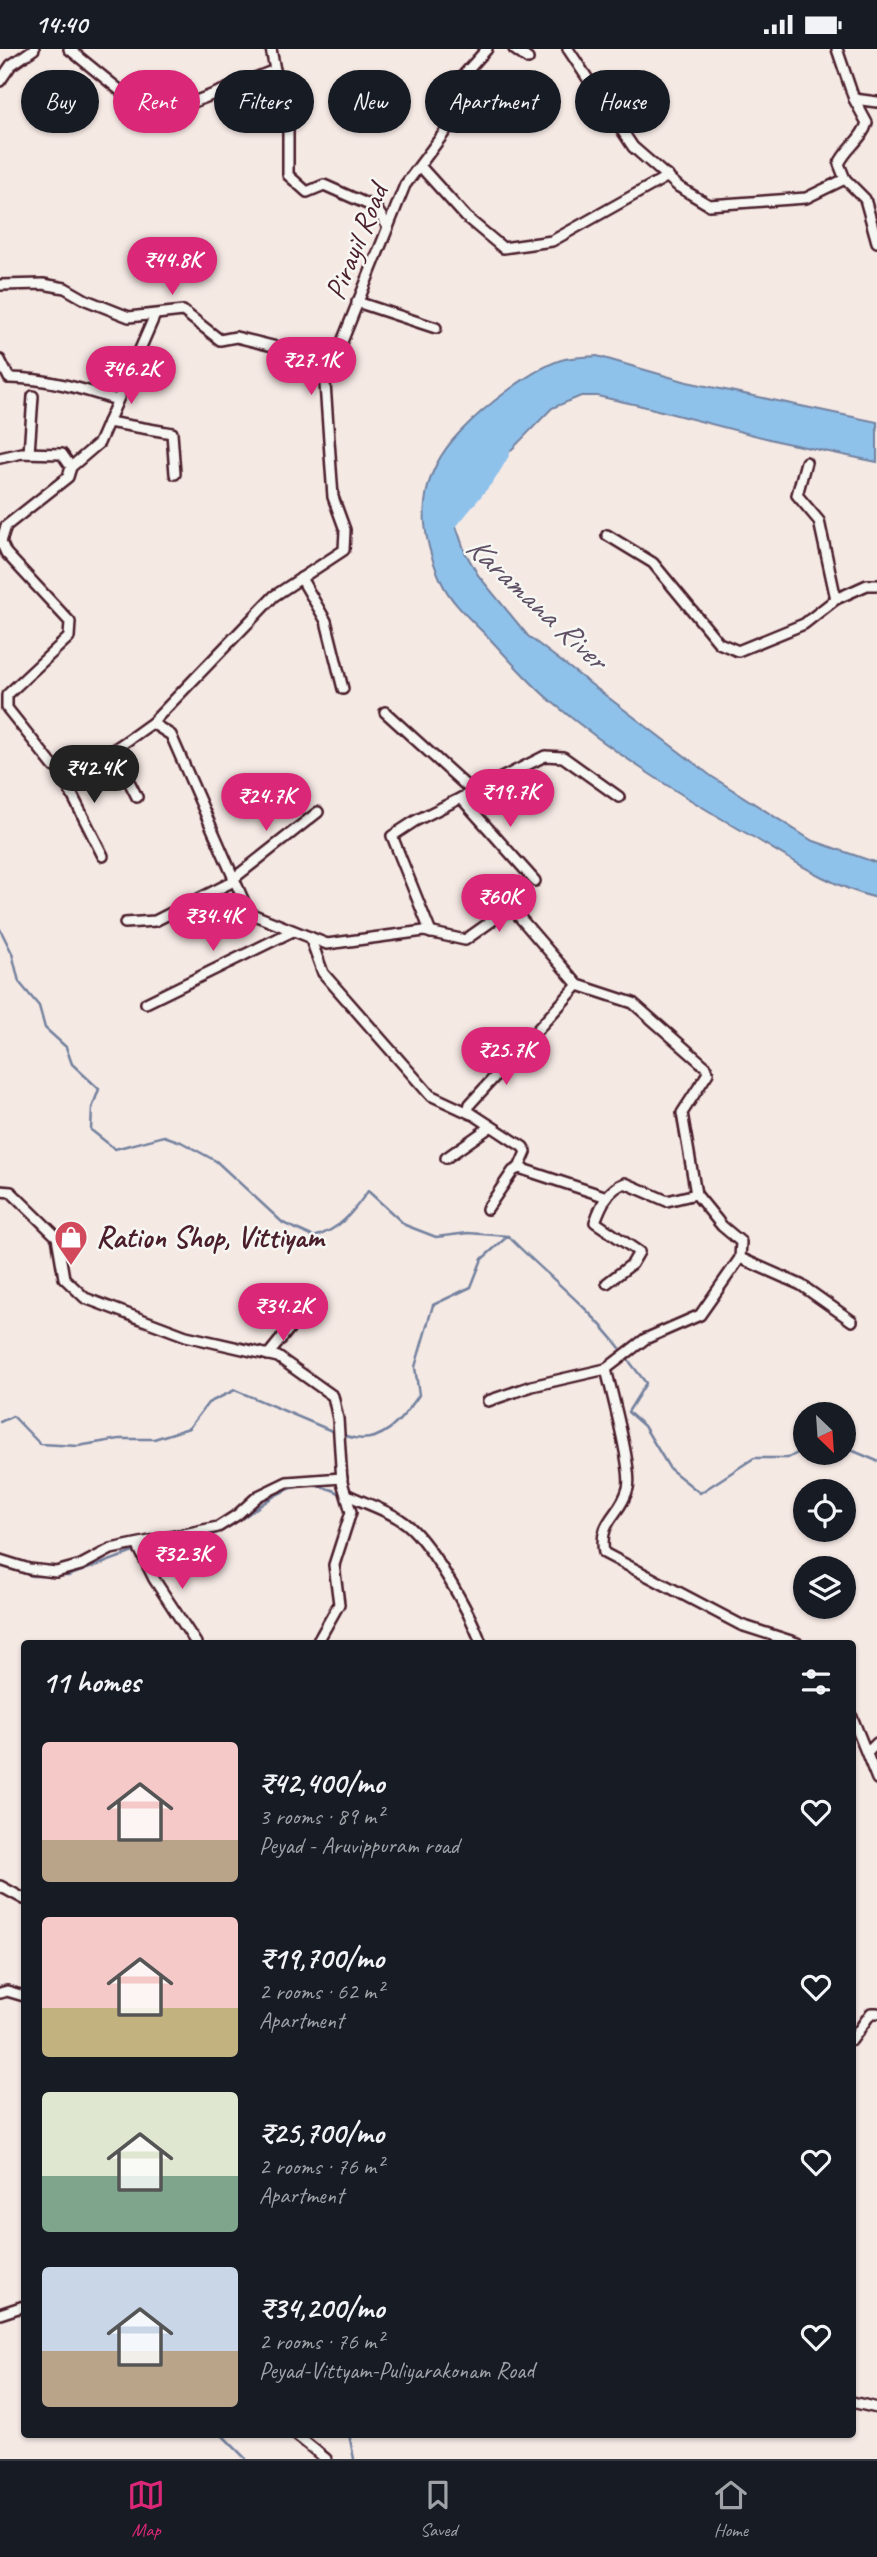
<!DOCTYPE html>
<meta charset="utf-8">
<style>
body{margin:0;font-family:Caveat,sans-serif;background:#20242c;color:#f1f3f6;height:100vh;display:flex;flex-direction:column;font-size:26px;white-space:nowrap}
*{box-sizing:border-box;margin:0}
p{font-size:23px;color:#9ea1a6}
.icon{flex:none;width:38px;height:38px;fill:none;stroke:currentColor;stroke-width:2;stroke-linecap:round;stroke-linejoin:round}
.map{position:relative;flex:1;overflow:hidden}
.panel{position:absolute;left:21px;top:1591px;width:835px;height:798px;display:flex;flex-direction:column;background:#171b24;border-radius:7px;box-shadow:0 2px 5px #0004}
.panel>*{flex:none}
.banner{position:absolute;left:21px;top:21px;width:836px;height:63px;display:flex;gap:14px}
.needle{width:46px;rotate:155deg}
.tools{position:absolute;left:793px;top:1353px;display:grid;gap:14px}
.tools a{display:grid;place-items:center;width:63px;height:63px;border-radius:50%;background:#171b24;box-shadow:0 2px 5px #0004;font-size:35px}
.price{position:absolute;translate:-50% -60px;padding:0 16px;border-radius:24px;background:#db2777;color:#fff;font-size:23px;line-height:46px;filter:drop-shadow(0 2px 4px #0008)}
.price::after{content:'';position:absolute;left:50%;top:42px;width:21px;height:16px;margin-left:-10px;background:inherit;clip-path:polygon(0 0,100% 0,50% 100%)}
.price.on{background:#222;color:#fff}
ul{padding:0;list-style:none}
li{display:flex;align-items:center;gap:21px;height:175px;padding:0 21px}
li span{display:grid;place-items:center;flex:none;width:196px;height:140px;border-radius:7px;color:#555}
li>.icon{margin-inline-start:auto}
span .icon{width:84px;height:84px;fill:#fffc;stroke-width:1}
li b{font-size:30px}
h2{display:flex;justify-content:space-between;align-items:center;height:84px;padding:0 21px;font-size:30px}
.pill{padding:0 24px;border-radius:32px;background:#171b24;box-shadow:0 2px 5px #0004;font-size:24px;line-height:63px}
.pill.on{background:#db2777;color:#fff}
.status{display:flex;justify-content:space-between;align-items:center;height:49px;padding:0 35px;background:#171b24;direction:ltr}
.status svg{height:19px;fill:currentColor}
.tabs{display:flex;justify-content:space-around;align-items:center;height:98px;border-top:2px solid #363941;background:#171b24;font-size:19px;color:#9ea1a6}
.tabs a{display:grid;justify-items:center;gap:4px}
.tabs .on{color:#db2777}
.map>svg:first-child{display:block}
.water{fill:#8fc2eb;stroke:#73819e;stroke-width:2}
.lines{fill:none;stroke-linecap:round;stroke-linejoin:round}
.stream{stroke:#73819e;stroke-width:2.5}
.river{stroke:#8fc2eb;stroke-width:16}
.minor-casing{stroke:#4a1f2b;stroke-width:14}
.minor{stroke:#f6f6f2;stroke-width:9}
.labels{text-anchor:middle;stroke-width:5;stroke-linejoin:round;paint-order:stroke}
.street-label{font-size:30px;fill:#4a1f2b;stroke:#f6f6f2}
.poi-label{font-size:30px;font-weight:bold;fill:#4a1f2b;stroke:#f6f6f2;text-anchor:start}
.water-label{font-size:32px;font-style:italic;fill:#5f5065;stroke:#f6f6f2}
</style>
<div class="status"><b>14:40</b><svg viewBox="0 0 49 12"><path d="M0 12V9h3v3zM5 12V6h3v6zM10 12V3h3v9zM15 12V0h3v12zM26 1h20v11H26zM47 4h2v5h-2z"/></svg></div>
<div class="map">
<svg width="877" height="2410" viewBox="0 0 877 2410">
<rect width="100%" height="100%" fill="#f5e9e4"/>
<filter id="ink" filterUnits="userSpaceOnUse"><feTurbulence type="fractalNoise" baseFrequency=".0143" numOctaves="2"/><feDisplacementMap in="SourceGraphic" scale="14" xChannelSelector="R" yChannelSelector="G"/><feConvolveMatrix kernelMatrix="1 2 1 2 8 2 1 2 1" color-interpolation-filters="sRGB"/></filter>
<g filter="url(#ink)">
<!-- water -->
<path class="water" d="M597,307L687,333L877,373V413L781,393L638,356L597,347H581L552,359L457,457L456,477L465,503L478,526L528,587L711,727L811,791L877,814V849C835,839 795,813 758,791C687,750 615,706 552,653C529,634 509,610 489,589C472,572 451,554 441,532C416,476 417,427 461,382C483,359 535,317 565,310C575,308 587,308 597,307Z"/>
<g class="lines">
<!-- stream -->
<g class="stream">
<path d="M0,880L12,904L19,933L39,957L45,979L66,998L72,1015L99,1040L92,1059L91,1081L115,1100L164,1087L181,1093L216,1112L283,1174L314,1188C341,1180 352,1164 368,1142L405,1176L436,1188L468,1184L508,1187"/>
<path d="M629,1312L646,1334L628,1363L644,1377L670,1420L700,1444L754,1409H788L805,1400"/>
<path d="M0,1373L13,1367L40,1395L78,1397L119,1390H154L189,1379L208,1354L235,1341L332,1382"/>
<path d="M346,1387C380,1399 402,1371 419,1346L415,1318L433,1256L471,1238L482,1210L508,1187C545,1225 587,1256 620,1299"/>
<path d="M844,1398L877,1412"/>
<path d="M393,1462L408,1471"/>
<path d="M142,1500C166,1495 195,1494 217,1484C259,1466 286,1418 339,1444"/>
<path d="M0,1517L33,1527H68L136,1502"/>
<path d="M221,2385L246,2410"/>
<path d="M349,2385L354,2410"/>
</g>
<!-- river -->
<path class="river" d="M444,480L489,425L502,403"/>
<defs>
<g id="minor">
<path d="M69,0L159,73L186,56L275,21L271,0"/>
<path d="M514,0L528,10"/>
<path d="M568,0L633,98L679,138L709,156L806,149L845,130L839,115C846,99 862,91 867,74L854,50L837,0"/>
<path d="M275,21L288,73V126L307,143L324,136L376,159L388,178"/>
<path d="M0,32L11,16L34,0"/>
<path d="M854,50L877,53"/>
<path d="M420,117L466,168L503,199L552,192L668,127"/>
<path d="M845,130L865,150L877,193"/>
<path d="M0,236L43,235L65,239L86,251L129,268L183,262L220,291L236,288L309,306L332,316"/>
<path d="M357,253L436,279"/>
<path d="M0,311L9,329C46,329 83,340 117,351"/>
<path d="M108,373L172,384L175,425"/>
<path d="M29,404L33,347"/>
<path d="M0,409L22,404L62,405L71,418L68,428L6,477L1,493L6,504L70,573L69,588L7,646V659L54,718C92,722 123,694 152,674L171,686L249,864L327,895L424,882L465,891L506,862L516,864L578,936L633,954L706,1018L708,1024L682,1064L696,1145L722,1177L741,1193L740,1209L700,1266L645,1290L606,1320C611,1341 633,1422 628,1439C621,1467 598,1470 604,1504L741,1576L797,1594"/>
<path d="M806,413L797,446L819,472L836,550L867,536H877"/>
<path d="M71,418L99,394L155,266"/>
<path d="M607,486L653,514L719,594L738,602L804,575L836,550"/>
<path d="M301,529L326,572L343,640"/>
<path d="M385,663L473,743"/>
<path d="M152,674L274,547L344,501L345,481L333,448L325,335L405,136L459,64V31L487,0"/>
<path d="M113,701L137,748"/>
<path d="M58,718L103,807"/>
<path d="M461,749L535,832"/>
<path d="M233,830L318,763"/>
<path d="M125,874L155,872L234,832"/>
<path d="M431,884L392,787L415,772L545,707L563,708L619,748"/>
<path d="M310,888L323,924L430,1046L471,1065"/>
<path d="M146,954L293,882"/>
<path d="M446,1109L490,1078"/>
<path d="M519,1119L526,1103L523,1098L468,1062L470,1055L578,936"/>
<path d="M0,1142L11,1143L57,1188L64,1229L85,1249L186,1287L278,1308L333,1347L338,1370L342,1433L351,1463L334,1516L339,1555L317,1594"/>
<path d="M487,1160L513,1122L519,1119L607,1148"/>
<path d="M740,1209L801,1236L852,1272"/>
<path d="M607,1234L632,1215L639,1203L595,1173C601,1156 608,1140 625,1134L667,1152L696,1145"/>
<path d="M268,1306L310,1254"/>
<path d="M488,1352L532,1337L606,1320"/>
<path d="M346,1445C363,1454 385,1460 401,1471C428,1487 470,1564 481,1594"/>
<path d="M137,1495L154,1530L196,1594"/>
<path d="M0,1511L29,1520L56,1523L81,1516L111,1500L218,1478L237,1466L258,1447L287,1433L342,1429"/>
<path d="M852,1668L877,1730"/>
<path d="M867,1704L877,1694"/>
<path d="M0,1837L24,1850"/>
<path d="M0,1944L7,1942L24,1947"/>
<path d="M852,1991L871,1964H877"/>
<path d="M0,2265L24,2257"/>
<path d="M852,2353L877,2359"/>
<path d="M295,2385L326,2410"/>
</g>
</defs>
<!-- minor casing -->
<use href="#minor" class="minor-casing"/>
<!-- minor -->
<use href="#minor" class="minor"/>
</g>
</g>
<!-- icons -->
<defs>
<symbol id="shop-pin" viewBox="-11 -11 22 30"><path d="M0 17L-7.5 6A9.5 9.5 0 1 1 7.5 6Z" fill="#d1495b" stroke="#f6f6f2"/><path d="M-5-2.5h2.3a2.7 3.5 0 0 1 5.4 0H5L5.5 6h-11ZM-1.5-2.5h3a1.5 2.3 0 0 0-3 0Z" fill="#fff"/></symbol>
</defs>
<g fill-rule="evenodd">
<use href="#shop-pin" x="52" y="1169" width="38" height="52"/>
</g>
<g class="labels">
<!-- street labels -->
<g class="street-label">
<text transform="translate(356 193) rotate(-68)" y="10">Pirayil Road</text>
</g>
<!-- poi labels -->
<g class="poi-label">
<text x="96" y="1198">Ration Shop, Vittiyam</text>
</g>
<!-- water labels -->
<g class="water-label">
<text transform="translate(537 553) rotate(43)" y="11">Karamana River</text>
</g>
</g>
</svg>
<div class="tools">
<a><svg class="needle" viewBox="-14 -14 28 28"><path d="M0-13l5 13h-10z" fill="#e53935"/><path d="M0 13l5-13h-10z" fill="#9ea1a6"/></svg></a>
<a><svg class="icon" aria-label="locate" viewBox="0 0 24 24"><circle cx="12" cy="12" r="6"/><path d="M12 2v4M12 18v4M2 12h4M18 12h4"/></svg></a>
<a><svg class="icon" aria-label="layers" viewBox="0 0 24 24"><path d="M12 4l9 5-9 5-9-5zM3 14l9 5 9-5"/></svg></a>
</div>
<b class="price" style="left:172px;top:248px">₹44.8K</b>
<b class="price" style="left:311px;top:348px">₹27.1K</b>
<b class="price" style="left:131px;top:357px">₹46.2K</b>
<b class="price on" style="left:94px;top:756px">₹42.4K</b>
<b class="price" style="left:510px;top:780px">₹19.7K</b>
<b class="price" style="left:266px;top:784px">₹24.7K</b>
<b class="price" style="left:499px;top:885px">₹60K</b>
<b class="price" style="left:213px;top:904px">₹34.4K</b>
<b class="price" style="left:506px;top:1038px">₹25.7K</b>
<b class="price" style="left:283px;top:1294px">₹34.2K</b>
<b class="price" style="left:182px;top:1542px">₹32.3K</b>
<div class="banner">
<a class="pill">Buy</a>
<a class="pill on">Rent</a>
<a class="pill">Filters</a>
<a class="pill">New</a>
<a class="pill">Apartment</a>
<a class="pill">House</a>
</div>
<section class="panel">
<h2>11 homes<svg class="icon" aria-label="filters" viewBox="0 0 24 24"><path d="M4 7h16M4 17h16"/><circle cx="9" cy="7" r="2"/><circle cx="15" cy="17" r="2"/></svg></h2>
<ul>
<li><span style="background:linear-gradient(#f6c9c9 70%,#b9a48a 0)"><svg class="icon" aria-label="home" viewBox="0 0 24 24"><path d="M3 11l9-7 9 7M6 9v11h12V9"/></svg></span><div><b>₹42,400/mo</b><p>3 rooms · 89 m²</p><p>Peyad - Aruvippuram road</p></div><svg class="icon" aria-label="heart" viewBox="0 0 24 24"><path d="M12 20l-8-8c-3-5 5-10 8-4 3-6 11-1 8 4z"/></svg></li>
<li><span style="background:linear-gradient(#f6c9c9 65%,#c2b280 0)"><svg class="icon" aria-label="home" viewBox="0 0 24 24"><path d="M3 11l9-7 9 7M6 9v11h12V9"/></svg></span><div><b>₹19,700/mo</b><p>2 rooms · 62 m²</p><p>Apartment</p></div><svg class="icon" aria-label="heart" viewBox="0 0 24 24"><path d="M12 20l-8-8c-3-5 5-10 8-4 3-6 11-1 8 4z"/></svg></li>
<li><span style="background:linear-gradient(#dfe7d0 60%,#7fa58c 0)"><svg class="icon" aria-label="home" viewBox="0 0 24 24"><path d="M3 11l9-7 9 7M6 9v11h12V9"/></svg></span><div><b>₹25,700/mo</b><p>2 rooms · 76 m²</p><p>Apartment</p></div><svg class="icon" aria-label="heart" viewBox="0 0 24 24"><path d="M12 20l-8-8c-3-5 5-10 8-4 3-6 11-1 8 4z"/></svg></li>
<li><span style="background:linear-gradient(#c9d6e8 60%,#b9a48a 0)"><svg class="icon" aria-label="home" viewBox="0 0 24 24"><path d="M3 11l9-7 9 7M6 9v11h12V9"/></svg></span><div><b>₹34,200/mo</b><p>2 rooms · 76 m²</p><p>Peyad-Vittyam-Puliyarakonam Road</p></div><svg class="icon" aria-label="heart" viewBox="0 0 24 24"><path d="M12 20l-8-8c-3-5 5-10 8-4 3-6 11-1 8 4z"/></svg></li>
</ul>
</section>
</div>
<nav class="tabs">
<a class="on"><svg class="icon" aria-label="map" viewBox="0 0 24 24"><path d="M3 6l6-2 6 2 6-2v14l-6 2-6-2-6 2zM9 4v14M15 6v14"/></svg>Map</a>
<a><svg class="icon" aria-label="saved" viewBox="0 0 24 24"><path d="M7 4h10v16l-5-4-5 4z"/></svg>Saved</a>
<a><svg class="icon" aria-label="home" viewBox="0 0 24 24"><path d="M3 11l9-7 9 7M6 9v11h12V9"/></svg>Home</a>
</nav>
